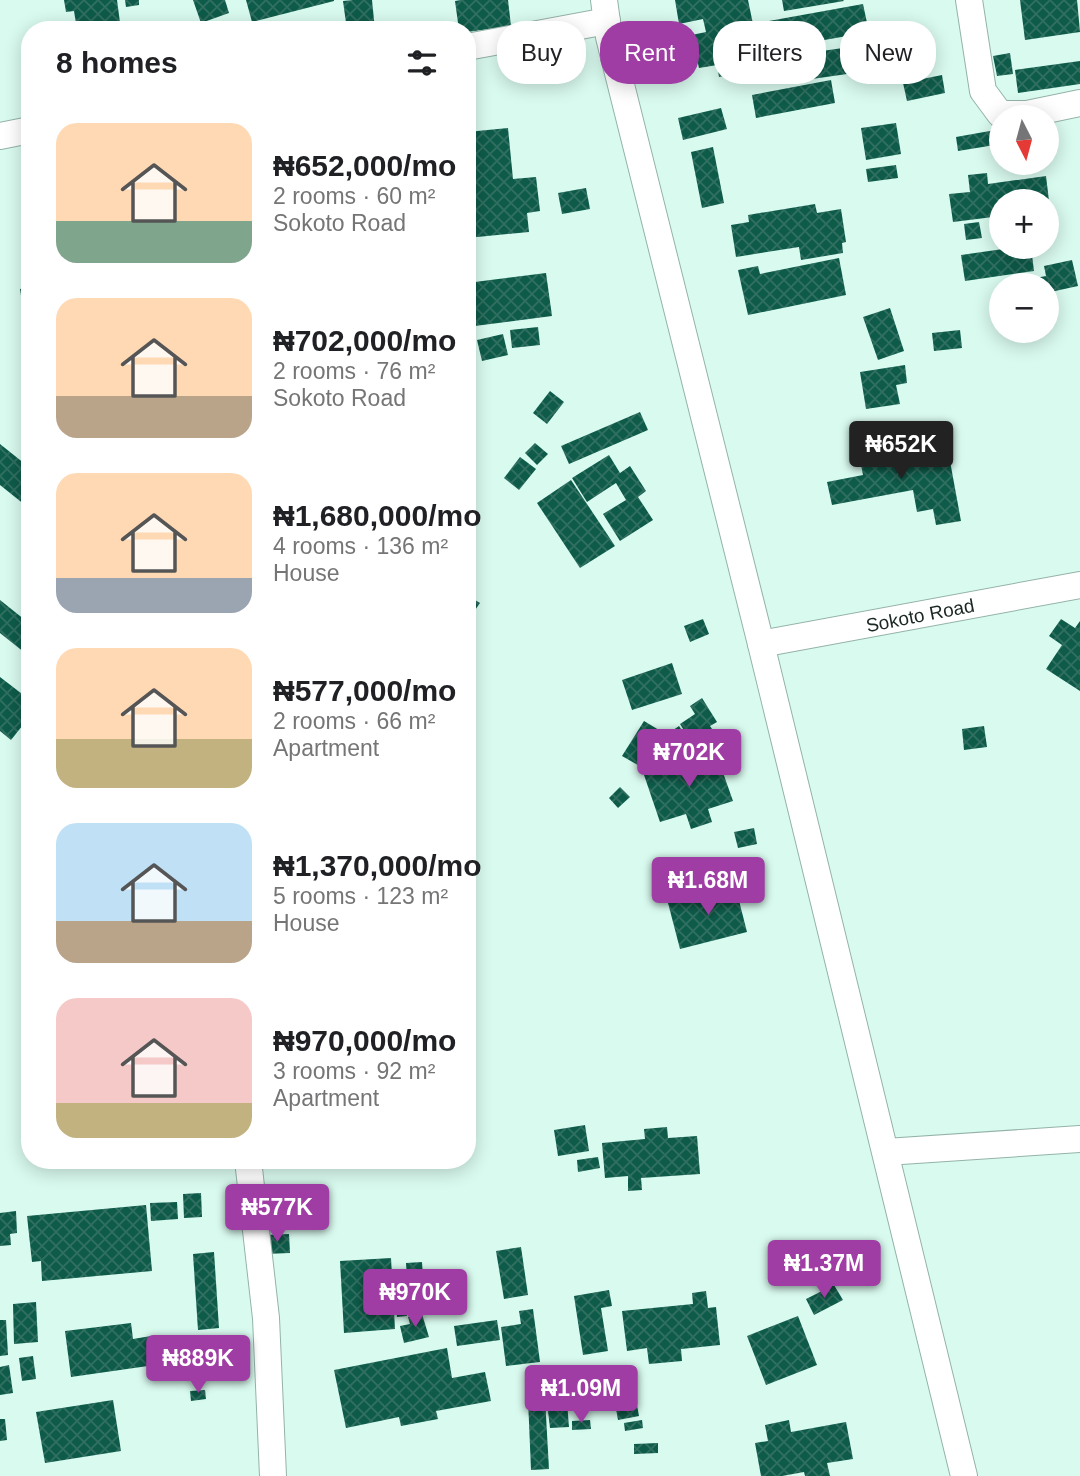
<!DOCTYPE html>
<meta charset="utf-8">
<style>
body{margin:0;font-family:Helvetica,sans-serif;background:#f2f2f2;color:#202124;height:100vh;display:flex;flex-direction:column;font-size:26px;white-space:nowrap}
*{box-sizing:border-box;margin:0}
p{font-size:23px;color:#757577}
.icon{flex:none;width:38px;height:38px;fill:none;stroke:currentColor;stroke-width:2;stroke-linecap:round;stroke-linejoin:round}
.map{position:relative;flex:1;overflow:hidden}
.side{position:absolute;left:21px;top:21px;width:455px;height:1148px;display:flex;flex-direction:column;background:#fff;border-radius:28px;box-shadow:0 4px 18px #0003}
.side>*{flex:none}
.banner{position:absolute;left:497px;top:21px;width:478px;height:63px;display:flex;gap:14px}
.needle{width:46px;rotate:174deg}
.fabs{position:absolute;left:989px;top:105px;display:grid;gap:14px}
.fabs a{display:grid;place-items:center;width:70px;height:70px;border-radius:50%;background:#fff;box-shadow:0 4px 18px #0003;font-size:35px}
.price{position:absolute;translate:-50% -60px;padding:0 16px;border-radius:7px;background:#9f3da4;color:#fff;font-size:23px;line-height:46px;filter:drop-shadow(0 2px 4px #0008)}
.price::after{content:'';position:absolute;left:50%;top:42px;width:21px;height:16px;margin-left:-10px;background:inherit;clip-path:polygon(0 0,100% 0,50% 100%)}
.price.selected{background:#222;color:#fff}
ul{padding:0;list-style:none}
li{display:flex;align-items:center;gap:21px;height:175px;padding:0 35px}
li span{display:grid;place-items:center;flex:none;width:196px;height:140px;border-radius:21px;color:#555}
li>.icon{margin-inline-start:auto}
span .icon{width:84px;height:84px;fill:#fffc;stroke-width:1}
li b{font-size:30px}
h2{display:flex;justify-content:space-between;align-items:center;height:84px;padding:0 35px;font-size:30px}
.tag{padding:0 24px;border-radius:28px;background:#fff;box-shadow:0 4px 18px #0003;font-size:24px;line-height:63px}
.tag.selected{background:#9f3da4;color:#fff}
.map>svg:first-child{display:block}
.building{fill:url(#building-cross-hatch)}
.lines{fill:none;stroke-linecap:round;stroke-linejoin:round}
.minor-casing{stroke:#94b3a8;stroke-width:28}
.minor{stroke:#fff;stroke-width:26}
.labels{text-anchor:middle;stroke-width:7;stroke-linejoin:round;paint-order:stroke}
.street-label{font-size:19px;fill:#1b2723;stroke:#fff}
</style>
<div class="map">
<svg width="1080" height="1476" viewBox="0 0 1080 1476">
<defs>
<pattern id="building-cross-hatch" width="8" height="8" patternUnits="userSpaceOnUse" patternTransform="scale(1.75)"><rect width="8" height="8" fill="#0e5b4a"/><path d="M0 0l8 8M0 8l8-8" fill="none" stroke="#316f61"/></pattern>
</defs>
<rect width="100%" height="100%" fill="#d9faef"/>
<!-- building -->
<g class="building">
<path d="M64,0H117L121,30H77L74,11L66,12Z"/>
<path d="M125,0H139V5L126,7Z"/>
<path d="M193,0H225L229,13L201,23Z"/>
<path d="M246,0H334V1L252,22Z"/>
<path d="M353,0H372L375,30H347L343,1Z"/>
<path d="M461,0H508L511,26L467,32V30H459L455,1Z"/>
<path d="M675,0H748L753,24L863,4L869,32L753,53L756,71L719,77L717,65L699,68L696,55L691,56L687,36L706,32L703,19L679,24Z"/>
<path d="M782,0H843L844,1L784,11Z"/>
<path d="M1020,0H1077L1080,32L1025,40Z"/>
<path d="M850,47L854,73L791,82L787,56Z"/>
<path d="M1010,53L1013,74L997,76L993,56Z"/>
<path d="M1080,61V84L1018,93L1015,70Z"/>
<path d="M942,75L945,93L907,101L903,83Z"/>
<path d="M831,80L835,103L756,118L752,95Z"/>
<path d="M721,108L727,129L683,140L678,118Z"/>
<path d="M896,123L901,154L866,160L861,128Z"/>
<path d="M508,128L513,179L536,177L540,211L527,213L529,232L467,238V132Z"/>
<path d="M1001,129V144L958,151L956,137Z"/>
<path d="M713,147L724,203L702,208L691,152Z"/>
<path d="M896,165L898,178L868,182L866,169Z"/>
<path d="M987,173L988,184L1046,176L1050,209L1046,210V201H1001V216L953,222L949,194L970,192L968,175Z"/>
<path d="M586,188L590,209L562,214L558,193Z"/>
<path d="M815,204L817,213L841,209L846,242L842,243L843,253L801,260L799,247L736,257L731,225L749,222L748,215Z"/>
<path d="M979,222L982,238L966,240L964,224Z"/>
<path d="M1017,247H1031L1034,271L965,281L961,255Z"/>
<path d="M839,258L846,295L748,315L738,270L758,266L760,274Z"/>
<path d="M1072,260L1078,286L1046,293V285H1016L1015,282L1046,276L1044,266Z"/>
<path d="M546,273L552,316L467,327V283Z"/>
<path d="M30,287V326L26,327L20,289Z"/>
<path d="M890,308L904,351L878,360L863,317Z"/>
<path d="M538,327L540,345L512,348L510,330Z"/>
<path d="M960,330L962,348L934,351L932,333Z"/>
<path d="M503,334L508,355L482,361L477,340Z"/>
<path d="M905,365L907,383L896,385L900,404L866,409L860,372Z"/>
<path d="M550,391L564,402L547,424L533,413Z"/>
<path d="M640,412L648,430L569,464L561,446Z"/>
<path d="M910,440L915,467L950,461L961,521L936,525L933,509L917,512L913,490L832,505L827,482L863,475L858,450Z"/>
<path d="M535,443L548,454L537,465L525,453Z"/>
<path d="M0,444L30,468V509L0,485Z"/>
<path d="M609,455L620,473L630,466L646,491L638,497L653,520L620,541L603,514L626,500L616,483L587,502L572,478Z"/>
<path d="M520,457L536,469L519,490L504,478Z"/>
<path d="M571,480L615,546L580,568L537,503Z"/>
<path d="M467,595L480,603L473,613L467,609Z"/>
<path d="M0,600L30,624V657L0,633Z"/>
<path d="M703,619L709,634L690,642L684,626Z"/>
<path d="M1061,619L1075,628L1080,621V691L1046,669L1062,645L1049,636Z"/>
<path d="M672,663L682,694L632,710L622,680Z"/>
<path d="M0,677L30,700V716L11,740L0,731Z"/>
<path d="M702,698L717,722L710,726L718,738L697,751L680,724L695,714L690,706Z"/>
<path d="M644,721L664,733L643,768L622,756Z"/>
<path d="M679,726L685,735L672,744L666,735Z"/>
<path d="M984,726L987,747L964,750L962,729Z"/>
<path d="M715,750L733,801L708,809L712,822L691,829L686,814L660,822L644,775Z"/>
<path d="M620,787L630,797L618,808L609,798Z"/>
<path d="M754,828L757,844L738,848L734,832Z"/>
<path d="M735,885L747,932L680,949L668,903Z"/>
<path d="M585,1125L589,1151L558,1156L554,1130Z"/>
<path d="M667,1127L668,1138L697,1136L700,1174L641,1178L642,1190L628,1191V1176L605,1178L602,1143L645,1139L644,1129Z"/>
<path d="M598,1157L600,1168L578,1172L577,1160Z"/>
<path d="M201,1193L202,1217L184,1218L183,1194Z"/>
<path d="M177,1202L178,1219L151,1221L150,1203Z"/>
<path d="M146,1205L152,1271L42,1281L41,1261L32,1262L27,1216Z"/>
<path d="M16,1211L17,1233L10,1234L11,1245L0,1246V1213Z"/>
<path d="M289,1234L290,1253L265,1254L264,1235Z"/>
<path d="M521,1247L528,1295L504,1299L496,1251Z"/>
<path d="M214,1252L219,1328L198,1330L193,1254Z"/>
<path d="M391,1258L395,1329L344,1333L340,1261Z"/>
<path d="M422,1262L425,1305L409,1306L406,1263Z"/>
<path d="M834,1285L843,1300L814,1315L806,1299Z"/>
<path d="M405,1288L407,1316L397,1317L394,1290Z"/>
<path d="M609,1290L612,1306L601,1308L608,1351L583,1355L574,1296Z"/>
<path d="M706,1291L708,1308L716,1307L720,1345L681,1349L682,1361L649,1364L647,1348L627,1351L622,1311L693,1304L692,1293Z"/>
<path d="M36,1302L38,1342L14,1344L13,1304Z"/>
<path d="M533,1309L540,1362L506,1366L501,1327L521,1324L519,1311Z"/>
<path d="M422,1314L429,1337L404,1343L400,1326L410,1324L408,1317Z"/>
<path d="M798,1316L817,1365L766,1385L747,1336Z"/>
<path d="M0,1320H6L8,1355L0,1356Z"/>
<path d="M497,1320L500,1340L457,1346L454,1326Z"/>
<path d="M131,1323L133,1339L151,1336L155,1365L71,1377L65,1331Z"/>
<path d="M447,1348L452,1378L485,1372L491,1401L436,1411L438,1419L401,1426L399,1417L346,1428L334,1370Z"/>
<path d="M33,1356L36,1379L22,1381L19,1358Z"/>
<path d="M200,1359L202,1379L179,1380L178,1360Z"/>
<path d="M9,1365L13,1393L0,1395V1367Z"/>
<path d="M555,1370L560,1387L544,1391L539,1374Z"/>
<path d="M205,1390L206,1399L191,1401L190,1391Z"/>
<path d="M545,1398L549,1469L531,1470L528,1399Z"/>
<path d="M113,1400L121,1451L45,1463L36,1412Z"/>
<path d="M567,1402L569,1427L550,1428L547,1403Z"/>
<path d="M637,1405L639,1416L618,1420L616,1409Z"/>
<path d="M0,1419H5L7,1440L0,1441Z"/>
<path d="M590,1420L591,1429L572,1430V1421Z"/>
<path d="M642,1420L643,1428L625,1431L624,1423Z"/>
<path d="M789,1420L791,1432L846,1422L853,1459L827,1463L830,1476H805L804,1472L782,1476H761L755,1443L768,1441L765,1425Z"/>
<path d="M658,1443V1453L634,1454V1444Z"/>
</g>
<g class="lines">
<defs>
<g id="minor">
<path d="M604,0L609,37L761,644L964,1476"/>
<path d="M969,0L983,91L1000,114H1027L1080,103"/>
<path d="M467,47L607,21"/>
<path d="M0,136L30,130"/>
<path d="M761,644L1080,585"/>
<path d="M886,1152L1080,1139"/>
<path d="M248,1160L266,1318L273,1476"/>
</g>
</defs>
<!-- minor casing -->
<use href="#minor" class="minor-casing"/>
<!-- minor -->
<use href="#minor" class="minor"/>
</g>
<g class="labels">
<!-- street labels -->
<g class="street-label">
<text transform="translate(920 615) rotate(-11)" y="7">Sokoto Road</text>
</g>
</g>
</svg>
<div class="fabs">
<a><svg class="needle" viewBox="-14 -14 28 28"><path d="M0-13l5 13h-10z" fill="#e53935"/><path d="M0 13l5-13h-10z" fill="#757577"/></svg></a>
<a>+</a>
<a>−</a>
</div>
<b class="price selected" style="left:901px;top:481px">₦652K</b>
<b class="price" style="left:689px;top:789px">₦702K</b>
<b class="price" style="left:708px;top:917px">₦1.68M</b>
<b class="price" style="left:277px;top:1244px">₦577K</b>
<b class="price" style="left:824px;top:1300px">₦1.37M</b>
<b class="price" style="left:415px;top:1329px">₦970K</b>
<b class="price" style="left:198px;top:1395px">₦889K</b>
<b class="price" style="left:581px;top:1425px">₦1.09M</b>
<div class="banner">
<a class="tag">Buy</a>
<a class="tag selected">Rent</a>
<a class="tag">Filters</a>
<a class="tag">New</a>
</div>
<section class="side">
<h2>8 homes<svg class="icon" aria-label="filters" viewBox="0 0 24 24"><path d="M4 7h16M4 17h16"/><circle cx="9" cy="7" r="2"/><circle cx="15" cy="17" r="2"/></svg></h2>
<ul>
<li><span style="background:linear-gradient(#ffd9b3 70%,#7fa58c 0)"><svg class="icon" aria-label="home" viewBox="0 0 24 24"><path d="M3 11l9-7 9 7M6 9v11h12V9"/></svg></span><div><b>₦652,000/mo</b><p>2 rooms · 60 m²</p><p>Sokoto Road</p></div></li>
<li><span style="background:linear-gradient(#ffd9b3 70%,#b9a48a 0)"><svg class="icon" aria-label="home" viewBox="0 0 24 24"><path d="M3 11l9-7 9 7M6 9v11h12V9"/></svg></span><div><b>₦702,000/mo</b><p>2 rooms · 76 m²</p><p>Sokoto Road</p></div></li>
<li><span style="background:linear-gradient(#ffd9b3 75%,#9aa5b1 0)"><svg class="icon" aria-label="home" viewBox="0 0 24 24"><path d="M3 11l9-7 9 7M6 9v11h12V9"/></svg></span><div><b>₦1,680,000/mo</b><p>4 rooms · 136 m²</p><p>House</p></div></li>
<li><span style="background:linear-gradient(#ffd9b3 65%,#c2b280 0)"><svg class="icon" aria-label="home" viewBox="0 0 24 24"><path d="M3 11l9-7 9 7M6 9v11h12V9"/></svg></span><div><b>₦577,000/mo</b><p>2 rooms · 66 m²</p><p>Apartment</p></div></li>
<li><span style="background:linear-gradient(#bfe0f5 70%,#b9a48a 0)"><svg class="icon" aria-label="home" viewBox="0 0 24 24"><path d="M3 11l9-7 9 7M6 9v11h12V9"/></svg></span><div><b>₦1,370,000/mo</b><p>5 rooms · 123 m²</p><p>House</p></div></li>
<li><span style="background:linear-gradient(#f6c9c9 75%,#c2b280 0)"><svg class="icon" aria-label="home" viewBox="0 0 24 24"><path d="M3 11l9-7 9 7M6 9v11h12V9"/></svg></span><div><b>₦970,000/mo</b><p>3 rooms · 92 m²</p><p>Apartment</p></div></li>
</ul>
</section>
</div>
